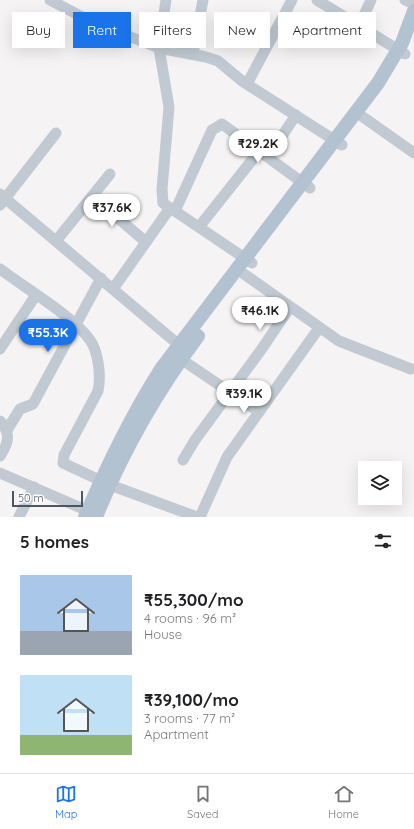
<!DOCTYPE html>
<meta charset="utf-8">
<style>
body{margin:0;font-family:Quicksand,sans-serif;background:#f6f6f6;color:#202124;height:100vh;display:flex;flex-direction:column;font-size:15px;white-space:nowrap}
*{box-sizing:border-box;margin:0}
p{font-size:13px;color:#757577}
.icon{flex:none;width:22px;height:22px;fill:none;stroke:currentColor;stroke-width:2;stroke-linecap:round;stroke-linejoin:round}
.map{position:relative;height:517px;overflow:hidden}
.sheet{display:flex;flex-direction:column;background:#fff;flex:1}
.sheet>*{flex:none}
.top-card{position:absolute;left:12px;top:12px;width:390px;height:36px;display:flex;gap:8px}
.tools{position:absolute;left:358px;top:461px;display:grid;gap:8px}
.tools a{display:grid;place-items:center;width:44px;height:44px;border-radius:0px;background:#fff;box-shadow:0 4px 16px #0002;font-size:20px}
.scale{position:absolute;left:12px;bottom:10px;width:71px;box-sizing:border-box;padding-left:4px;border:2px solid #4a5661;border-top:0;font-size:11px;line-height:14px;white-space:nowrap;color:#4a5661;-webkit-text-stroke:3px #fff;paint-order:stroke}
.price{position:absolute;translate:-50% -34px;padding:0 9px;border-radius:14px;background:#fff;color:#222;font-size:13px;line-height:26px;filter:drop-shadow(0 1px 2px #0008)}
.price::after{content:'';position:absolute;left:50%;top:24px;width:12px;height:9px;margin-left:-6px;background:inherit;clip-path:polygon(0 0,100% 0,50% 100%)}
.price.selected{background:#1a73e8;color:#fff}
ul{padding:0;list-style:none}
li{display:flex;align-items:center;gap:12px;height:100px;padding:0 20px}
li span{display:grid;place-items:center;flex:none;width:112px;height:80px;border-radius:0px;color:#555}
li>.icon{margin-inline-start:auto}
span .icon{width:48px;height:48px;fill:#fffc;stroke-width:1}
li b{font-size:17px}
h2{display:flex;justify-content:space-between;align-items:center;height:48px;padding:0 20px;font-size:17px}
.chip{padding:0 14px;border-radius:0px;background:#fff;box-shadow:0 4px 16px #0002;font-size:14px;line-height:36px}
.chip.selected{background:#1a73e8;color:#fff}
.menu{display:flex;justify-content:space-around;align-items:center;height:56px;border-top:1px solid #e0e0e0;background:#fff;font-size:11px;color:#757577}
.menu a{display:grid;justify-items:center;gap:2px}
.menu .selected{color:#1a73e8}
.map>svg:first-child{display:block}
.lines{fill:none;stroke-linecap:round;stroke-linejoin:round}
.minor{stroke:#c1cad2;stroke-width:11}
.major{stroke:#b3c2d1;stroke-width:14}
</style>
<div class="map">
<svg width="414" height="517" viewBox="0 0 414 517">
<rect width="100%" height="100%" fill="#f5f3f3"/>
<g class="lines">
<!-- minor -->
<g class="minor">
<path d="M50,0L90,21L159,48L206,57L218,61L242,81L342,145"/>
<path d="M166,0L159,48L169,107L162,189L163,203L252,263"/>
<path d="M317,0L405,54"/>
<path d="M405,0L414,4"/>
<path d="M359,26L371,0"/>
<path d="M193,54L203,0"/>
<path d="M247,84L292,0"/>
<path d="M363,117L414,153"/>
<path d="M268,157L296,115"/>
<path d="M0,194L179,345"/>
<path d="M92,196L146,242"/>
<path d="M0,205L56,133"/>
<path d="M175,211L212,130L222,124L310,188"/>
<path d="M199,227L260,150"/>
<path d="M56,241L110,174"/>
<path d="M0,269C25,288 73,316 90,340C99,353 101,377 98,391L64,455L63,463L110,485L197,517"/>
<path d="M244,274L339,341L411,369"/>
<path d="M113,289L170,208"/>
<path d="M0,349L36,295"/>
<path d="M175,355L259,412"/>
<path d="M0,421C11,433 9,443 0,456"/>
<path d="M7,430L20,409L33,404L101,278"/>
<path d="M183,460L195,440L261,350L290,307"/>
<path d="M0,473L95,514"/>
<path d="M19,517L34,487"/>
<path d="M200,517L227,457L319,328"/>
</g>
<!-- major -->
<g class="major">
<path d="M85,517C107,466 131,416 161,369L378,83L402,43L414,11"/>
<path d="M96,517C122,452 157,391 198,336"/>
</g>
</g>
</svg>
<div class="tools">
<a><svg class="icon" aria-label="layers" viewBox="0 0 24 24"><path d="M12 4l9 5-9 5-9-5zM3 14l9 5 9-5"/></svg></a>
</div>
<div class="scale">50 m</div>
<b class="price" style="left:258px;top:164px">₹29.2K</b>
<b class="price" style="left:112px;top:228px">₹37.6K</b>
<b class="price" style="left:260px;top:331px">₹46.1K</b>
<b class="price selected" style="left:48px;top:353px">₹55.3K</b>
<b class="price" style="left:244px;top:414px">₹39.1K</b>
<div class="top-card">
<a class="chip">Buy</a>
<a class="chip selected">Rent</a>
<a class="chip">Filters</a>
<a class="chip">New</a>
<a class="chip">Apartment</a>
</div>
</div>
<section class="sheet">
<h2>5 homes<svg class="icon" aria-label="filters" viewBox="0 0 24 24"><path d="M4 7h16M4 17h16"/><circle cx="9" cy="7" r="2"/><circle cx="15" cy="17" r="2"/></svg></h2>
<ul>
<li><span style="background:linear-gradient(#a9c7e8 70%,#9aa5b1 0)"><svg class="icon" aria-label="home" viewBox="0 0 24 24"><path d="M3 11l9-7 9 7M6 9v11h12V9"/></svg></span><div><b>₹55,300/mo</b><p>4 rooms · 96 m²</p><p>House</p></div></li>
<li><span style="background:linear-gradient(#bfe0f5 75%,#8fb573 0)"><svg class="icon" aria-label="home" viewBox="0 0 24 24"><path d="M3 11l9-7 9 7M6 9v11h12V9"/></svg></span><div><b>₹39,100/mo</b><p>3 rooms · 77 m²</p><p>Apartment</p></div></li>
</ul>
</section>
<nav class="menu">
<a class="selected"><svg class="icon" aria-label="map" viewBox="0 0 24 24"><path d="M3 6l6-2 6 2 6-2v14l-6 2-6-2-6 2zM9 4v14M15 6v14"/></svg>Map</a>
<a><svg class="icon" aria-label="saved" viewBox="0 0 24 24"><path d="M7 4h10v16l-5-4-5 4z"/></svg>Saved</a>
<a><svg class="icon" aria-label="home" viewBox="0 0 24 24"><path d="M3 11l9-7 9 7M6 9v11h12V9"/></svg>Home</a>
</nav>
